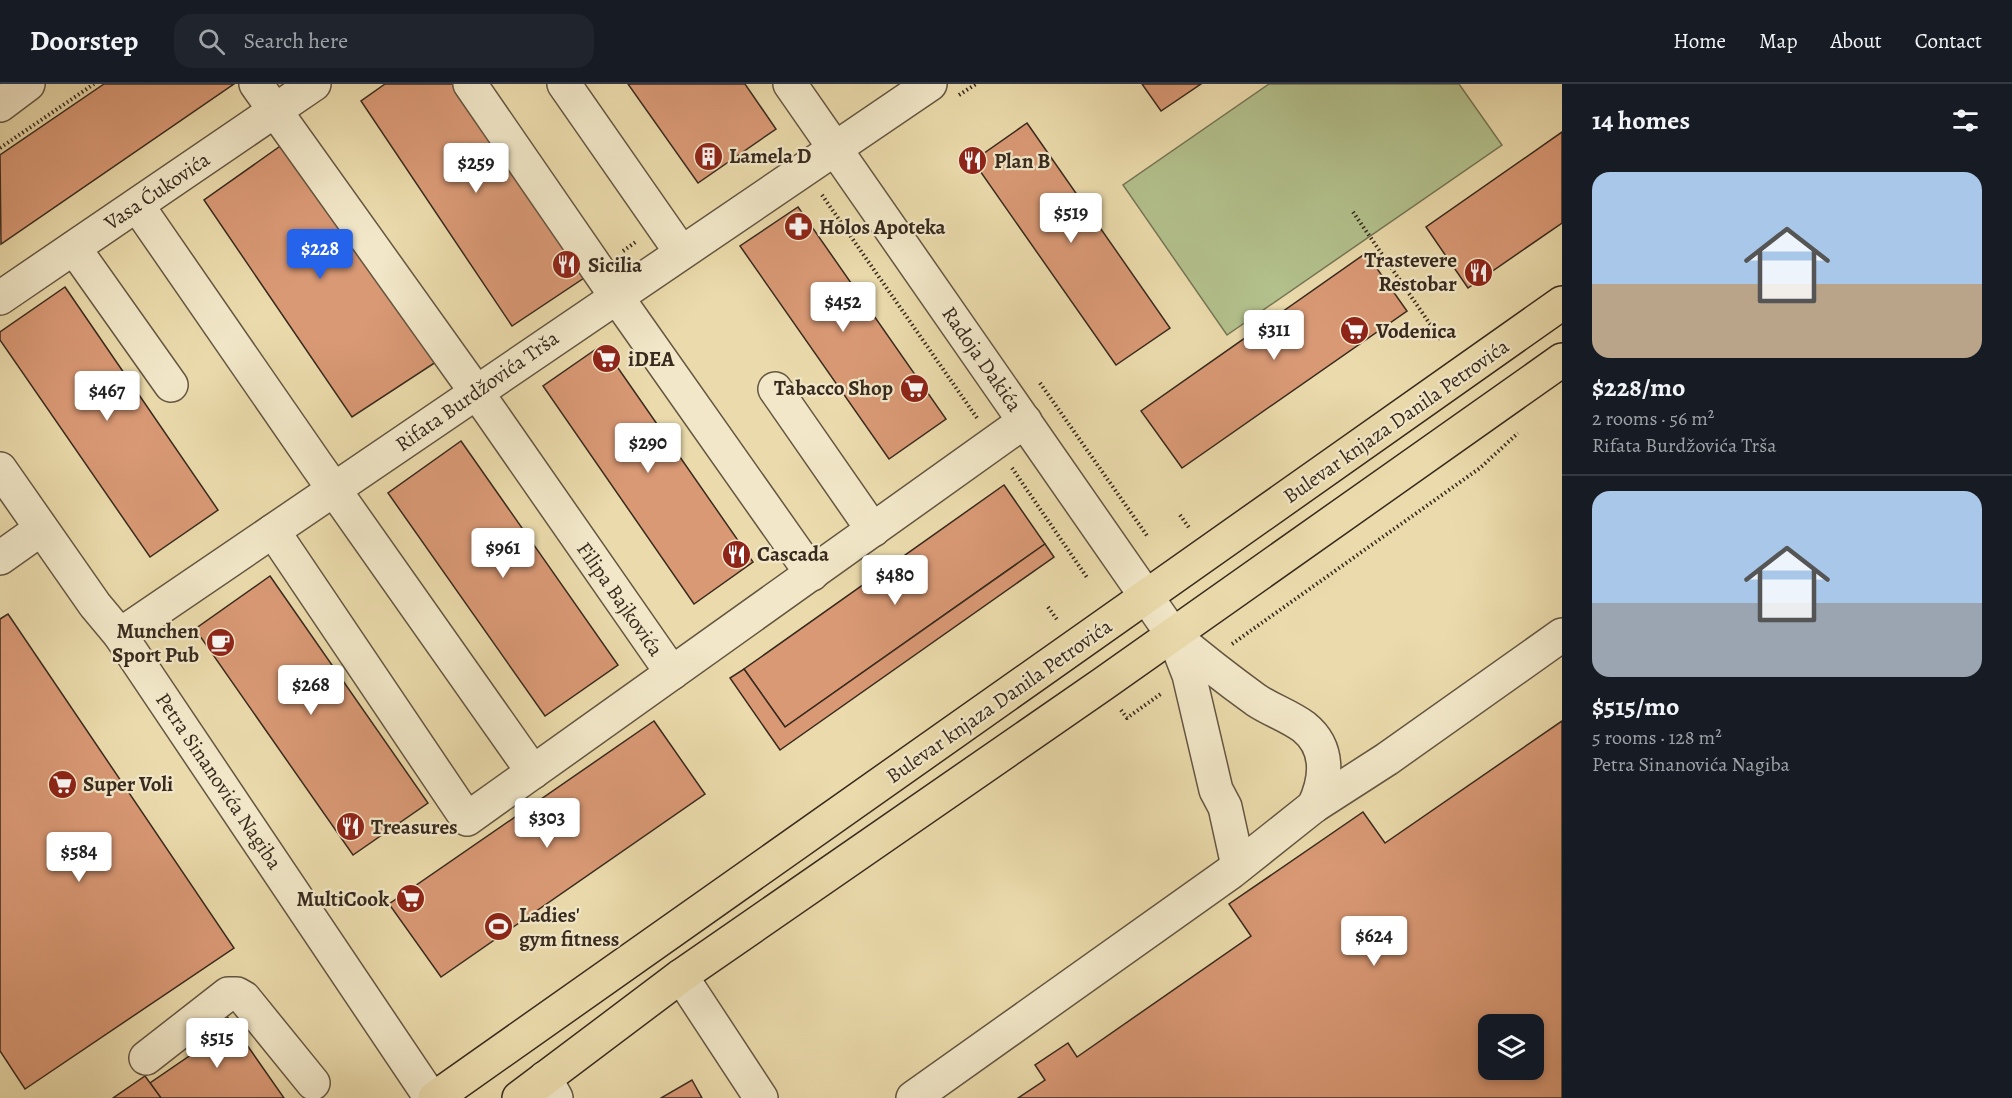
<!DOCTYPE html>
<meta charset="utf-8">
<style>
body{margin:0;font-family:Alegreya,serif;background:#20242c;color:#f1f3f6;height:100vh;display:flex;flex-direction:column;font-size:22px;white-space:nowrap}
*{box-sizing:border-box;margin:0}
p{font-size:20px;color:#9ea1a6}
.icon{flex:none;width:33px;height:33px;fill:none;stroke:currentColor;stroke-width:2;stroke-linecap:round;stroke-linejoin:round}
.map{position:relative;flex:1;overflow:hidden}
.panel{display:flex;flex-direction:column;background:#171b24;width:450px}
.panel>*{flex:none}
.fabs{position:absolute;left:1478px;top:930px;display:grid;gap:12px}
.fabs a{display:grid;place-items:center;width:66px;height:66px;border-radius:12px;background:#171b24;box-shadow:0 3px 9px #0003;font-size:30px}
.price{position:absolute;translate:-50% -51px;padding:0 14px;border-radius:6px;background:#fff;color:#222;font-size:20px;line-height:39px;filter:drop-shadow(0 2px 3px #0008)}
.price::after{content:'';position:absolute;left:50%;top:36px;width:18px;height:14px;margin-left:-9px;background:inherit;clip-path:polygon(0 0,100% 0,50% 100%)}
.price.selected{background:#2563eb;color:#fff}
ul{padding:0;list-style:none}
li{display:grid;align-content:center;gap:12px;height:318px;padding:0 30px}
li+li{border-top:2px solid #363941}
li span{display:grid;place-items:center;height:186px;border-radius:18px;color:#555}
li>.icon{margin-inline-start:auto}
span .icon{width:108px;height:108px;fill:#fffc;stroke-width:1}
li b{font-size:26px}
h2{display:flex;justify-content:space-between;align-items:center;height:72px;padding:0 30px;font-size:26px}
header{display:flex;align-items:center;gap:36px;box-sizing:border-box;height:84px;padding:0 30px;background:#171b24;border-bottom:2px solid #363941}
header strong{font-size:28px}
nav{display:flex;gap:33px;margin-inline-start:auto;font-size:21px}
.search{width:420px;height:54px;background:#20242c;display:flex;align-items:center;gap:15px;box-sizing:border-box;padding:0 21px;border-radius:18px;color:#9ea1a6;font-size:22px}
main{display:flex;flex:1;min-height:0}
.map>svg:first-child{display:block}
.green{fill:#b3c18d;stroke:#767656;stroke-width:1.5}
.building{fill:#d99975;stroke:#382a1e;stroke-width:1.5;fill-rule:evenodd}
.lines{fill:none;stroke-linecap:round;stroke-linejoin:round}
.minor-casing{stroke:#655642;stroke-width:36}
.major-casing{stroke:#382a1e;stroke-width:36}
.path{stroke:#382a1e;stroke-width:4;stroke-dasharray:1.5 3;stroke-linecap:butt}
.minor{stroke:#f2e8c9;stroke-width:33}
.major{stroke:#ebdbac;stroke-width:33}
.labels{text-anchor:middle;stroke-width:4.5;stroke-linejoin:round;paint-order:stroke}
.poi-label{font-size:21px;font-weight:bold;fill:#382a1e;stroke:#f2e8c9;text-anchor:start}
.street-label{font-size:21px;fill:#382a1e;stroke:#f2e8c9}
</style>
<header>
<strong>Doorstep</strong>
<div class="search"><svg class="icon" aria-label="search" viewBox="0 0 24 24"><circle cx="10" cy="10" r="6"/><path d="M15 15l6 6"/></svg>Search here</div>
<nav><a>Home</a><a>Map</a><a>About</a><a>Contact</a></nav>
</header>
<main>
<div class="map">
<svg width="1562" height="1014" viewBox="0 0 1562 1014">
<rect width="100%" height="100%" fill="#ebdbac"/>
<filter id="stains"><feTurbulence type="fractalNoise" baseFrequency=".00333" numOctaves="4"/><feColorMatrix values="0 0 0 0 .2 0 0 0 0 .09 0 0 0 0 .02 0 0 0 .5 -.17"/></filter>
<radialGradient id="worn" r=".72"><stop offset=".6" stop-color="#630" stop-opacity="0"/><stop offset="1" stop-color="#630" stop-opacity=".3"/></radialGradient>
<!-- green -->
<path class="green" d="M1269,0H1459L1502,61L1227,251L1123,101Z"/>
<!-- building -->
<g class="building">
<path d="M104,0H234L1,160L0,71Z"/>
<path d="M385,0H459L587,192L512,242L361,17Z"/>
<path d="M628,0H745L776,45L698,99Z"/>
<path d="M1142,0H1201L1161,27Z"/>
<path d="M1027,39L1170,244L1116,281L973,77Z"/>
<path d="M1562,48V139L1468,204L1426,143Z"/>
<path d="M286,58L436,278L352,333L204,116Z"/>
<path d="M798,123L946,335L889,375L740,162Z"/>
<path d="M1366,169L1407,227L1182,384L1141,327Z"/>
<path d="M65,203L218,426L150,473L0,256V248Z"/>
<path d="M602,261L753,478L694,520L543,302Z"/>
<path d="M461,357L618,581L545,632L388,409Z"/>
<path d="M1004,401L1045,460L785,643L744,585Z"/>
<path d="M1045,460L1054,473L780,666L730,594L744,585L785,643Z"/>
<path d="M270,492L428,719L353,771L195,545Z"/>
<path d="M8,530L234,864L25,1005L0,967V535Z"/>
<path d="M654,637L705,710L441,893L389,820Z"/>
<path d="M1562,637V1014H1018L1045,996L1035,981L1068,959L1077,973L1251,852L1229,820L1363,728L1385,759ZM1488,940H1533V986H1488Z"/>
<path d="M226,931L284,1014H161L150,999L195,968L187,957Z"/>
<path d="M145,992L161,1014H113Z"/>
<path d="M692,996L702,1014H661Z"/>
</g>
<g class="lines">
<defs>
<g id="minor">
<path d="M256,0L489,326L672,589"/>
<path d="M470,0L616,212L812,490"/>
<path d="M564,0L681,168"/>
<path d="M790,0L1173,551C1200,574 1227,595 1256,616C1271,626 1289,632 1304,643C1330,664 1327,694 1314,722"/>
<path d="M0,21L28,0"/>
<path d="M137,121L316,380L533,688"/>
<path d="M74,164L171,301"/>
<path d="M0,214L314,0"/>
<path d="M775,305L873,446"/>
<path d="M0,385L95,521L120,551L431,1014"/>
<path d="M273,447L467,735L1025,337"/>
<path d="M0,474L41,445"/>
<path d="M120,551L930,0"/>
<path d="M1175,555L1189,591L1216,706L1225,723L1238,782"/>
<path d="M681,892L761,1014"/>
<path d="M146,974L228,910H237L244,914L313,999"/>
<path d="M545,994L556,1014"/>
<path d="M913,1014L1231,788L1314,722L1387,675L1562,551"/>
</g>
<g id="major">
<path d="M435,1014L1562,219"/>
<path d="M519,1014L681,892L1103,600L1562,276"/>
</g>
</defs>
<!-- minor casing -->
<use href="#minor" class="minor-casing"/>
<!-- major casing -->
<use href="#major" class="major-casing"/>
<!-- path -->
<g class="path">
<path d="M959,11L976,0"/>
<path d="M0,64L94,0"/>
<path d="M822,111L977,334"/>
<path d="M1353,128L1441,256"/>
<path d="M623,167L637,157"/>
<path d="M1040,299L1148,453"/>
<path d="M1012,384L1088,495"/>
<path d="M1180,431L1190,445"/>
<path d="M1048,523L1058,537"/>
<path d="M1232,560L1480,384L1518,349"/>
<path d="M1121,626L1127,634L1162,609"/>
</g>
<!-- minor -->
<use href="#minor" class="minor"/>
<!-- major -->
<use href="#major" class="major"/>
</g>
<!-- icons -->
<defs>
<symbol id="building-disc" viewBox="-11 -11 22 22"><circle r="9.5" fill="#8f2418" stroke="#f2e8c9"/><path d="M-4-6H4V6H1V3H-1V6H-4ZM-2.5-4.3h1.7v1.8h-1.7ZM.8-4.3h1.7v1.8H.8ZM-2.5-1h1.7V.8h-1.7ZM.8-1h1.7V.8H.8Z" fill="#fff"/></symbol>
<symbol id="restaurant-disc" viewBox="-11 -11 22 22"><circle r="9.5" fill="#8f2418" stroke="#f2e8c9"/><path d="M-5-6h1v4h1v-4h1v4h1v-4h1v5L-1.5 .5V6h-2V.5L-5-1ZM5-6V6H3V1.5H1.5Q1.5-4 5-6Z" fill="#fff"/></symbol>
<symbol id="pharmacy-disc" viewBox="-11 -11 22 22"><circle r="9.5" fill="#8f2418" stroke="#f2e8c9"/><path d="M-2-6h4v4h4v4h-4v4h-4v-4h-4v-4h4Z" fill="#fff"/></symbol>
<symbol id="supermarket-disc" viewBox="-11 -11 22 22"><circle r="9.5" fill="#8f2418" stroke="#f2e8c9"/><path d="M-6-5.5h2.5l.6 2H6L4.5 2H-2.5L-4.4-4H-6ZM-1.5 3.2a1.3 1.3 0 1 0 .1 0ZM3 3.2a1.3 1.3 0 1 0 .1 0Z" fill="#fff"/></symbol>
<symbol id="cafe-disc" viewBox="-11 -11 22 22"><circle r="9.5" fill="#8f2418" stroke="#f2e8c9"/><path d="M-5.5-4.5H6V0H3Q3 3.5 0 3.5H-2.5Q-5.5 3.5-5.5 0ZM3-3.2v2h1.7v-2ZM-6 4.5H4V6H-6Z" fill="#fff"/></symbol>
<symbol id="stadium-disc" viewBox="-11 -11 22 22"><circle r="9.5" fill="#8f2418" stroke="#f2e8c9"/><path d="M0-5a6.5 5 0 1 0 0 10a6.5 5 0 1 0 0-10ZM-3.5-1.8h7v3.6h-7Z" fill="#fff"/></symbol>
</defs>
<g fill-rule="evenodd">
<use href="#building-disc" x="692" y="56" width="33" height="33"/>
<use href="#restaurant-disc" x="956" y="60" width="33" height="33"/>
<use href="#pharmacy-disc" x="782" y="126" width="33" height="33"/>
<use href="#restaurant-disc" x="550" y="164" width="33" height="33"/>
<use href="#restaurant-disc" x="1462" y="172" width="33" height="33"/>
<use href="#supermarket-disc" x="1338" y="230" width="33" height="33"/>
<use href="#supermarket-disc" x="590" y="258" width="33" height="33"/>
<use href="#supermarket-disc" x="898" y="288" width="33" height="33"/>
<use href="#restaurant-disc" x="720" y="454" width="33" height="33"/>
<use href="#cafe-disc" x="204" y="542" width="33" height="33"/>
<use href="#supermarket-disc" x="46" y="684" width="33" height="33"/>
<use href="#restaurant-disc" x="334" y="726" width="33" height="33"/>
<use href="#supermarket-disc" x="394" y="798" width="33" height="33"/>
<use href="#stadium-disc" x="482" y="826" width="33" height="33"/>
</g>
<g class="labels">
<!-- poi labels -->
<g class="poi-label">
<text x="729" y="79">Lamela D</text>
<text x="994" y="84">Plan B</text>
<text x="819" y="150">Holos Apoteka</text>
<text x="1457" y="183" text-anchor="end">Trastevere<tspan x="1457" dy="24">Restobar</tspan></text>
<text x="588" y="188">Sicilia</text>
<text x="1376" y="254">Vodenica</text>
<text x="628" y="282">iDEA</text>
<text x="893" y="311" text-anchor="end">Tabacco Shop</text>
<text x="757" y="477">Cascada</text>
<text x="199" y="554" text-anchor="end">Munchen<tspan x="199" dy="24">Sport Pub</tspan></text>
<text x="83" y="707">Super Voli</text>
<text x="371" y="750">Treasures</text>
<text x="389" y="822" text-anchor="end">MultiCook</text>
<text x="519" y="838">Ladies'<tspan x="519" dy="24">gym fitness</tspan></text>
</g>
<!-- street labels -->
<g class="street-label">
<text transform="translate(157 107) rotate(-34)" y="7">Vasa Ćukovića</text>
<text transform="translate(982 275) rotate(55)" y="7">Radoja Dakića</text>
<text transform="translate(477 307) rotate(-35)" y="7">Rifata Burdžovića Trša</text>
<text transform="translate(1396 337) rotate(-35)" y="7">Bulevar knjaza Danila Petrovića</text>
<text transform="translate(620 515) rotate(55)" y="7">Filipa Bajkovića</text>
<text transform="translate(999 617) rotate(-35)" y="7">Bulevar knjaza Danila Petrovića</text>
<text transform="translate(219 697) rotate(56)" y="7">Petra Sinanovića Nagiba</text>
</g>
</g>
<rect width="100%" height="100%" filter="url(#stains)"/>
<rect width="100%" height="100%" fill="url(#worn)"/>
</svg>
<div class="fabs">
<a><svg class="icon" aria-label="layers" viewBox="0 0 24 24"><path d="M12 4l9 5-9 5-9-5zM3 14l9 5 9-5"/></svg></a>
</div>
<b class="price" style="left:476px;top:110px">$259</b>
<b class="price" style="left:1071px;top:160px">$519</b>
<b class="price selected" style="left:320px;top:196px">$228</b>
<b class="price" style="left:843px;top:249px">$452</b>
<b class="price" style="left:1274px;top:277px">$311</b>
<b class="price" style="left:107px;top:338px">$467</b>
<b class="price" style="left:648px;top:390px">$290</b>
<b class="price" style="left:503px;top:495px">$961</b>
<b class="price" style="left:895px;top:522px">$480</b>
<b class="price" style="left:311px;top:632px">$268</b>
<b class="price" style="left:547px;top:765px">$303</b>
<b class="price" style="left:79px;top:799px">$584</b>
<b class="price" style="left:1374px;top:883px">$624</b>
<b class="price" style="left:217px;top:985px">$515</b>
</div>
<section class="panel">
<h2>14 homes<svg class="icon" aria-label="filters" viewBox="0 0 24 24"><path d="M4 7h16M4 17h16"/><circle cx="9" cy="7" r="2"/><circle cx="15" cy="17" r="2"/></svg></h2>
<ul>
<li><span style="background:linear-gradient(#a9c7e8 60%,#b9a48a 0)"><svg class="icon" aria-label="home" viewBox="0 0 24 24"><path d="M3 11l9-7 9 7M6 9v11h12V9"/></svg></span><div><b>$228/mo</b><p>2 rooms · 56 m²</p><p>Rifata Burdžovića Trša</p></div></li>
<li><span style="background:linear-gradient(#a9c7e8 60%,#9aa5b1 0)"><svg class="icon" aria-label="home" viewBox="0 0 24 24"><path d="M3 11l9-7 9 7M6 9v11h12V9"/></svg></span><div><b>$515/mo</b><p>5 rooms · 128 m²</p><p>Petra Sinanovića Nagiba</p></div></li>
</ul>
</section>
</main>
